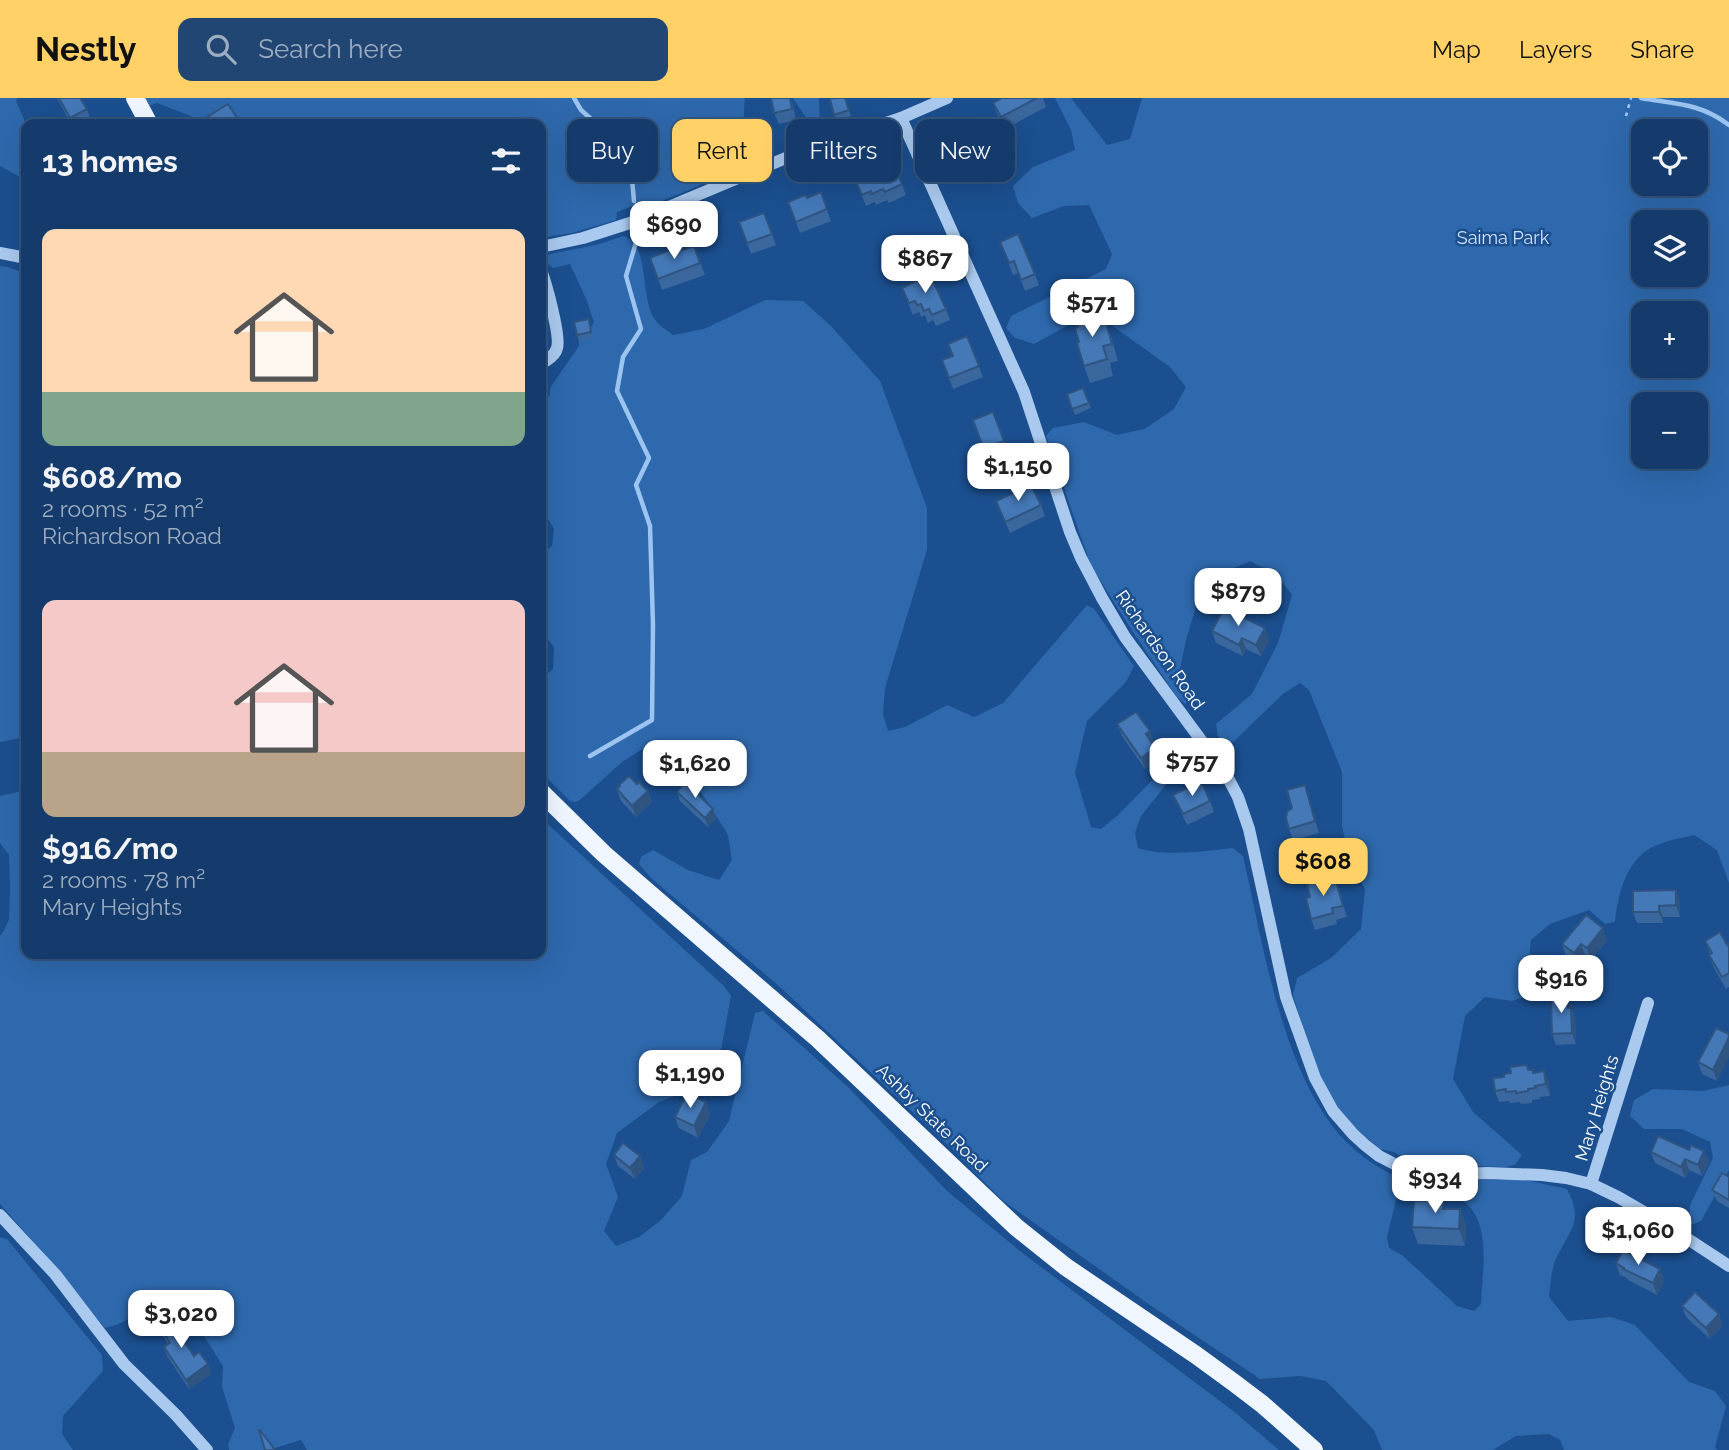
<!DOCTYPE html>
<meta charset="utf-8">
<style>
body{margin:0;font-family:Raleway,sans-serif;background:#214673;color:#f1f3f6;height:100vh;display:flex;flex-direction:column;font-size:26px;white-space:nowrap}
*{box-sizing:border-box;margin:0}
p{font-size:23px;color:#9dadc1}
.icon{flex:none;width:38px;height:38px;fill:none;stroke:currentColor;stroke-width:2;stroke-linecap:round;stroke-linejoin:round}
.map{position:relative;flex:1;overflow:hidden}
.sheet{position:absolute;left:21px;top:21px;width:525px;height:840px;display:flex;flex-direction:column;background:#143b6b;border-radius:14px;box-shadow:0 7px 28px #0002,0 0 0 2px #33557e}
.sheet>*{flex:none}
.hud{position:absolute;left:567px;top:21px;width:665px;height:63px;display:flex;gap:14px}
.buttons{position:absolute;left:1631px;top:21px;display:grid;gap:14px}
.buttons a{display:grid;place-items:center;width:77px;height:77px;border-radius:14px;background:#143b6b;box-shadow:0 7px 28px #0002,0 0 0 2px #33557e;font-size:35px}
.price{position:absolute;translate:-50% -60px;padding:0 16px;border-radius:14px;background:#fff;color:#222;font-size:23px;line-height:46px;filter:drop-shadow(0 2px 4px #0008)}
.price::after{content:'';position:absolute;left:50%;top:42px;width:21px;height:16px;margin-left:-10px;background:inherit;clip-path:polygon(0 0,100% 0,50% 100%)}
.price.on{background:#ffd166;color:#111}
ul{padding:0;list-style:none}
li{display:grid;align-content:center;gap:14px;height:371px;padding:0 21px}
li span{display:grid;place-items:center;height:217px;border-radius:14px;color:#555}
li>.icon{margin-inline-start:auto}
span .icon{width:126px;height:126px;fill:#fffc;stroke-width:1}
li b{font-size:30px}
h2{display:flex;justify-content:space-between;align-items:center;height:84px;padding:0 21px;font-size:30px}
.tag{padding:0 24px;border-radius:14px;background:#143b6b;box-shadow:0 7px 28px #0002,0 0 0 2px #33557e;font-size:24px;line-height:63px}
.tag.on{background:#ffd166;color:#111}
header{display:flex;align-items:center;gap:42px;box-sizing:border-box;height:98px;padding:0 35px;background:#ffd166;color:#111}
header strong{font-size:33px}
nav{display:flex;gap:38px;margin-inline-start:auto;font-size:24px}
.search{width:490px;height:63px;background:#214673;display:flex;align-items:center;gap:18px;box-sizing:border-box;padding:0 24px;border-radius:14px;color:#9dadc1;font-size:26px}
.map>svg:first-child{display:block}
.green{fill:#2e69ad;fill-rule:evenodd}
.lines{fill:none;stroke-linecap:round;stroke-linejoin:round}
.stream{stroke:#9cc4f0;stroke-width:4.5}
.path{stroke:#a9c9ee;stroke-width:2.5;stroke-dasharray:3.5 5;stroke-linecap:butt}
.minor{stroke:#a9c9ee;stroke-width:12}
.major{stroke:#f0f6ff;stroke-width:18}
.wall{fill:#3a679d}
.shaded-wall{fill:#305480}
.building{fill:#4478b7;stroke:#305480;stroke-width:2}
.labels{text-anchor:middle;stroke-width:5;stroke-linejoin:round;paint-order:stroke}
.park-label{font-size:18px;fill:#cfe3fa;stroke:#1b4f8f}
.street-label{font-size:18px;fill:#fff;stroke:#1b4f8f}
</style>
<header>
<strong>Nestly</strong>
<div class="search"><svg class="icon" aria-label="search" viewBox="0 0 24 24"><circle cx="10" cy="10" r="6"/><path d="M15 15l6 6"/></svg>Search here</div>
<nav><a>Map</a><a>Layers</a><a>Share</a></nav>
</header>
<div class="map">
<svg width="1729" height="1352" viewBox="0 0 1729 1352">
<rect width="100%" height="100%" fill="#1b4f8f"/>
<!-- green -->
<g class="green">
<path d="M0,0H18L16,3L26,26V78L22,80L0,68Z"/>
<path d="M141,0H745C743,14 745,43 740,55C730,80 677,96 652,107L643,104L617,114L616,122L572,135L541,140V26H467L464,19L433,26H211L157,5L146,9Z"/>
<path d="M793,0H819L820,28L809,24Z"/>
<path d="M1055,0H1071L1107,47L1130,41L1142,0H1729V785L1717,752L1694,737C1682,740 1668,742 1657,747C1627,759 1618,795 1615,824L1605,826L1589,812L1550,826L1531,842L1529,861L1534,896L1512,903L1485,899L1465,918L1453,981L1473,1014L1522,1057L1515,1067L1505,1069L1411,1066L1394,1054L1380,1051L1346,1022L1326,993L1310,953L1293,897L1297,880L1331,860L1361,831L1365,791L1351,767L1342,728V674L1309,592L1300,585L1283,596L1229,648L1218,639L1216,626L1252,596L1278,545L1292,497L1277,477L1250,463L1221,476L1198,502L1186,542L1180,571L1190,601L1185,606L1177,599L1135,537L1091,468L1046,338L1053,330L1084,324L1117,337L1144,331L1174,311L1186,289L1170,269L1107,224L1080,221L1034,246L1015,240L1006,230L1011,218L1106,171L1112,156L1089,107L1064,108L1032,120L1018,105L1013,88L1033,69L1075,52L1071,32ZM1643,33H1696V86H1643ZM1643,124H1696V177H1643ZM1643,215H1696V268H1643ZM1643,306H1696V359H1643Z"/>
<path d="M624,138C651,147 639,202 656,223C660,228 668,233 673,237L704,231L765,202L803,203L831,228L880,283L927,410V452L885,590L883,616L888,633L905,629L947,607L974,619L1003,605L1087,507L1094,511L1134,568L1126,584L1087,623L1075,675L1091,729L1101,731L1118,717L1175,659L1185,654V663L1141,718L1135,735L1138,750C1164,759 1206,753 1233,750L1243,758C1263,845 1279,957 1333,1029C1349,1050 1372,1067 1395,1078L1399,1090L1387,1139L1389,1150L1402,1157L1457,1208L1474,1213L1481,1206C1482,1175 1491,1133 1469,1108C1460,1098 1445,1097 1437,1086L1443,1083L1521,1081L1567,1091C1586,1126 1566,1135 1554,1166C1551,1176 1550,1189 1549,1199L1568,1223L1611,1219L1635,1227L1689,1284L1715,1293L1726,1308L1715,1349L1717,1352H1564L1560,1342L1549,1336L1516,1338L1493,1352H1382L1374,1332L1326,1283L1300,1278L1260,1281L1147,1205L1002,1102L951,1050L779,888L652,781L639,766L641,759L653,752L688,772L719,782L732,762L728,737L710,708L687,674L657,650L642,651L622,664L581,701L576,704L570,703L541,674V581L553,571L554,549L541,532V456L552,448L554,431L547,419H541V333L548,331L544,303L550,297V290L579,248V243L594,225L587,203L570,166L553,170L548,166L545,157L596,147Z"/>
<path d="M0,168L8,169L26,176V639L0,644Z"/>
<path d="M26,692V856H541V720L724,888L731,898L718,968L696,990L659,1004L617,1035L606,1066L618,1099L604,1133L616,1148L639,1139L661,1122L682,1098L691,1062L707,1054L729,1023L755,915L763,913L849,990L947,1093L1025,1157L1232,1312L1279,1352H307L301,1342L269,1352H229L228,1346L235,1330L222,1289L223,1268L197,1227L183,1211L155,1208L116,1227L105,1230L46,1158L0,1106V837L2,836L9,822L10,790L9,757L0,745V698Z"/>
<path d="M1729,987V1072L1701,1123L1689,1128L1690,1107L1713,1060L1710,1044L1682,1031H1644L1630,1018L1634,1002L1653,991L1703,993Z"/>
<path d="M0,1139L7,1141L102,1257L103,1273L63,1318L62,1336L73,1352H0Z"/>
</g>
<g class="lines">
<!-- stream -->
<g class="stream">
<path d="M574,0L581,12L607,35L603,51L632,81L634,103"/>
<path d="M1641,0C1675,6 1700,5 1729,27"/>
<path d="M590,658L652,622L653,527L650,428L636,387L649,360L617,293L623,259L641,231L626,178L638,138"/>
</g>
<!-- path -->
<path class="path" d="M1626,18L1631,0"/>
<!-- minor -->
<g class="minor">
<path d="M901,20L1024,294L1070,434L1081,460L1102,500L1125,539L1212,657L1227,678L1238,699L1249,731L1286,899L1315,980L1333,1013L1353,1036L1365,1047L1379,1058L1404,1071L1426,1077L1488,1075L1542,1077L1566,1080L1591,1086L1618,1099L1668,1128L1729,1168"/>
<path d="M541,149L583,140L633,124L800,54L901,20L947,0"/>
<path d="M0,155L26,160"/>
<path d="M541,172C546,185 561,239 557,250C555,258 547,262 541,266"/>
<path d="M1591,1086L1648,905"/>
<path d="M0,1117L55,1176L124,1266L176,1317L207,1352"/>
</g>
<!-- major -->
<g class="major">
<path d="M135,0L149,26"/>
<path d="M541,694L604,756L818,941L1016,1129L1066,1169L1196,1257L1233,1284L1262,1306L1314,1352"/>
</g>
</g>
<!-- wall -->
<g class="wall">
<path d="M57,0H80L87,11L91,23L85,26H71Z"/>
<path d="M845,0L851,18L836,22L830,1Z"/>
<path d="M1002,0H1043L1046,9L1005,31L997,16L993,5Z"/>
<path d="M792,4L796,22L779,26L774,15Z"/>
<path d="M951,40H989L993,52L963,66Z"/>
<path d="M854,79L902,86L906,97L889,105L887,102L876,107L875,104L866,108Z"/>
<path d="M821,94L831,123L800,135L788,104L807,100Z"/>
<path d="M764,115L776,147L751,156L739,124Z"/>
<path d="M1000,144L1035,176L1039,187L1025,193L1018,175L1013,177Z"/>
<path d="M694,148L705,177L662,192L650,160L682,152Z"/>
<path d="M902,190L946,211L950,222L936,228L933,222L928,225L925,217L921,219L919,214L913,217Z"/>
<path d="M541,205L548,237V248L547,250L543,251V254L541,256Z"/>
<path d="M1094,224L1111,238L1118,263L1110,265L1113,278L1090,285L1084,268L1079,244Z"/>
<path d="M591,227L593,240L579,243L577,237Z"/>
<path d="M948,246L979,268L983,279L953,291L942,262L952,258Z"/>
<path d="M1083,290L1091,310L1075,317L1067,296Z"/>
<path d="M993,314L1008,355L988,363L973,322Z"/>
<path d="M996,403L1041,407L1045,418L1010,435Z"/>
<path d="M1212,533L1269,542L1261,558L1246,551L1243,558L1216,545Z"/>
<path d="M1117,626L1150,633L1154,645L1152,646L1159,661L1145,671L1122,638Z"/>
<path d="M637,686L648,693L652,704L636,719L621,703L617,691L620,689L619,687Z"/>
<path d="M1305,687L1319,735L1293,742L1289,731L1292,710Z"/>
<path d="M677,694L713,711L716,720L708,729L680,703Z"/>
<path d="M1173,697L1210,703L1214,714L1187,727Z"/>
<path d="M1339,790L1347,819L1336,822L1337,826L1315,832L1311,821Z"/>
<path d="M1676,792L1680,804V819H1663V825H1637L1633,814Z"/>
<path d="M1607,842L1591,862L1585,857L1578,867L1566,858L1562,846Z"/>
<path d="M1705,843L1727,847L1729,845V889L1726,891L1713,868L1709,857L1710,856Z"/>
<path d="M1572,907V911L1575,921L1576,946L1556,947L1552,936Z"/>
<path d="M1716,930L1717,983L1702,976L1698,964Z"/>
<path d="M1533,972L1534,975L1544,973L1549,985L1550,998L1539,999L1540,1001L1532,1002V1005L1521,1006L1520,1004L1510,1005L1509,1003L1499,1004L1495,993L1504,979Z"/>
<path d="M706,1004L710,1016L698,1040L679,1030L675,1019Z"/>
<path d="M1689,1052L1704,1053L1709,1064L1702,1078L1689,1072L1685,1080L1655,1065L1651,1054Z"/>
<path d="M614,1057L640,1058L644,1070L635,1081L618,1068Z"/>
<path d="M1729,1079V1110L1717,1103L1712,1092Z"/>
<path d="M1446,1111H1460L1466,1128L1465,1148L1418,1146L1412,1129Z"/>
<path d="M1616,1165L1660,1171L1664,1183L1657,1197L1628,1182L1627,1180L1620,1177Z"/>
<path d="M1682,1208L1723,1227L1710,1241L1686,1219Z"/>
<path d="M156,1222L194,1258L208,1266L211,1276L189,1291L167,1258L164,1249L168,1246L159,1232Z"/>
</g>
<!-- shaded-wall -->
<g class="shaded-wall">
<path d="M541,205L548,237L547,250L541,233Z"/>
<path d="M1265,530L1269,542L1261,558L1256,547Z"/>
<path d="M1242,540L1246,551L1243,558L1239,547Z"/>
<path d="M1150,633L1154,645L1150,647L1146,636Z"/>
<path d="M1155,650L1159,661L1145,671L1141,660Z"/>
<path d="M1305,687L1309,699L1319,735L1315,723Z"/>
<path d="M648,693L652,704L636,719L632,708Z"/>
<path d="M713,711L716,720L708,729L705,720Z"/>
<path d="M1335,779L1339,790L1347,819L1343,808Z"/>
<path d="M1676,792L1680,804V819L1676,807Z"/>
<path d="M1659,808L1663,819V825L1659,814Z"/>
<path d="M1603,830L1607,842L1591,862L1587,850Z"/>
<path d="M1581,846L1585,857L1578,867L1574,855Z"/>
<path d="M1567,896L1575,921L1576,946L1572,935L1568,910Z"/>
<path d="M1729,939V959L1717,983L1713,972Z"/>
<path d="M1544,973L1549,985L1550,998L1546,986Z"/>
<path d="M706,1004L710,1016L698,1040L694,1028Z"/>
<path d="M1704,1053L1709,1064L1702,1078L1698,1067Z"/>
<path d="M640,1058L644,1070L635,1081L630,1070Z"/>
<path d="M1685,1061L1689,1072L1685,1080L1681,1069Z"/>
<path d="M1460,1111L1466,1128L1465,1148L1459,1131Z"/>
<path d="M1660,1171L1664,1183L1657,1197L1653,1185Z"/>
<path d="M1719,1216L1723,1227L1710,1241L1706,1230Z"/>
<path d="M208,1266L211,1276L189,1291L186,1282Z"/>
</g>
<!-- building -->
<g class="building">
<path d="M59,0H80L87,11L70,20Z"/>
<path d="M771,0H790L792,11L774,15Z"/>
<path d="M834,0H845L849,12L834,17L830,1Z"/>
<path d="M1002,0H1037L1001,19L993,5Z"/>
<path d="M228,6L241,26H201L199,24Z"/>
<path d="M981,23L989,40L959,55L951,40L964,34L963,32Z"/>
<path d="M892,62L902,86L885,94L883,91L872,96L871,93L862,97L854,79Z"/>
<path d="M821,94L827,111L796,124L788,104L805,97L807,100Z"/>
<path d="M764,115L772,136L747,145L739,124Z"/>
<path d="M1018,136L1035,176L1021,182L1014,163L1009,165L1000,144Z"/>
<path d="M680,148L682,152L694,148L700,165L658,181L650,160Z"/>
<path d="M930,176L946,211L932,217L929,211L924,213L921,206L917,207L915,203L909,205L902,190Z"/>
<path d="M1091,216L1094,225L1105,221L1112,246L1103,248L1107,261L1084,268L1077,245L1079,244L1075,230L1078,229L1075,221Z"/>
<path d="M589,221L591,234L577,237L574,224Z"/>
<path d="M967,238L979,268L949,280L942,262L953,258L948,246Z"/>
<path d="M1083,290L1089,305L1072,311L1067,296Z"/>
<path d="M993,314L1004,343L984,351L973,322Z"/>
<path d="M1031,387L1041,407L1005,424L996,403Z"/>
<path d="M1224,510L1265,530L1256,547L1242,540L1239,547L1212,533Z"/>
<path d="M1136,614L1150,633L1146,636L1155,650L1141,660L1117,626Z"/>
<path d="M629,678L637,686L639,684L648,693L632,708L617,691L620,688L619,687Z"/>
<path d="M1201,683L1210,703L1183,716L1173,697Z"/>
<path d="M685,684L713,711L705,720L677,694Z"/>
<path d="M1305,687L1315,723L1289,731L1286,720L1287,714L1292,710L1287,692Z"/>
<path d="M1335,779L1343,808L1332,810L1333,815L1311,821L1306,800L1310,799L1307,786Z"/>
<path d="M1676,792V807L1659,808V814H1633V793Z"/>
<path d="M1586,817L1603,830L1587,850L1581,846L1574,855L1562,846Z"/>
<path d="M1720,834L1727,847L1729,845V875L1722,879L1709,857L1712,855L1705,843Z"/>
<path d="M1551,896H1567L1568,910H1571L1572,935L1552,936Z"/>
<path d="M1716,930L1729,936V939L1713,972L1698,964Z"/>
<path d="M1527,967L1528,972H1533V975L1544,973L1546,986L1535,988L1536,990L1528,991V993L1516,995V993L1506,994V991L1495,993L1493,980L1504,979V976L1511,975L1510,969Z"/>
<path d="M687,995L706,1004L694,1028L675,1019Z"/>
<path d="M1658,1038L1689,1052L1691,1047L1704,1053L1698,1067L1685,1061L1681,1069L1651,1054Z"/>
<path d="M623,1045L640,1058L630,1070L614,1057Z"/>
<path d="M1722,1075L1729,1079V1102L1712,1092Z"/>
<path d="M1440,1102L1444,1104L1443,1111H1460L1459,1131L1412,1129L1414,1103Z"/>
<path d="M1623,1152L1660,1171L1653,1185L1623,1171L1624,1170L1616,1165Z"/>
<path d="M1695,1194L1719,1216L1706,1230L1682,1208Z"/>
<path d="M165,1216L194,1258L199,1254L208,1266L186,1282L164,1249L170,1245L156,1222Z"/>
<path d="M259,1332H260L275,1352H265Z"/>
</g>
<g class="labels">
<!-- park labels -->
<g class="park-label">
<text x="1503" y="146">Saima Park</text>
</g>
<!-- street labels -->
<g class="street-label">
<text transform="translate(1160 552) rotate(55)" y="6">Richardson Road</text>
<text transform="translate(1597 1010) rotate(-73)" y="6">Mary Heights</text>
<text transform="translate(932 1020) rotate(44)" y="6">Ashby State Road</text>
</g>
</g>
</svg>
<div class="buttons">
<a><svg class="icon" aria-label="locate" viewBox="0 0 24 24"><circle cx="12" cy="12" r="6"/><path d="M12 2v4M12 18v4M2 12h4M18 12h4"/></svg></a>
<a><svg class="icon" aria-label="layers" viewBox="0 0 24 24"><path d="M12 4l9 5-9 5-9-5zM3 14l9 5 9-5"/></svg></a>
<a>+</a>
<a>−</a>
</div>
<b class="price" style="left:674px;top:163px">$690</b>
<b class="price" style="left:925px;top:197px">$867</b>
<b class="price" style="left:1092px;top:241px">$571</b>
<b class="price" style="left:1018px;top:405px">$1,150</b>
<b class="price" style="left:1238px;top:530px">$879</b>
<b class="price" style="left:1192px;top:700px">$757</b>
<b class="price" style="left:695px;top:702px">$1,620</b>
<b class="price on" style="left:1323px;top:800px">$608</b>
<b class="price" style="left:1561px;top:917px">$916</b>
<b class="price" style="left:690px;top:1012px">$1,190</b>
<b class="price" style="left:1435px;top:1117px">$934</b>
<b class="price" style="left:1638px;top:1169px">$1,060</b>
<b class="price" style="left:181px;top:1252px">$3,020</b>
<div class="hud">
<a class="tag">Buy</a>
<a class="tag on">Rent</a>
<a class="tag">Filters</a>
<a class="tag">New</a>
</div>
<section class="sheet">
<h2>13 homes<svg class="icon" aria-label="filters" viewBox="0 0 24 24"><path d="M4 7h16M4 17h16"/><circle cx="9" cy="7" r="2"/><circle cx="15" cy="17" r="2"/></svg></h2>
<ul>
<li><span style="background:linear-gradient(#ffd9b3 75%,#7fa58c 0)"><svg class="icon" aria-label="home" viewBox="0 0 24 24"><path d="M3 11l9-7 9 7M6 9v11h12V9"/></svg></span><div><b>$608/mo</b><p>2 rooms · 52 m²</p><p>Richardson Road</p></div></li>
<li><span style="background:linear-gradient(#f6c9c9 70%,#b9a48a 0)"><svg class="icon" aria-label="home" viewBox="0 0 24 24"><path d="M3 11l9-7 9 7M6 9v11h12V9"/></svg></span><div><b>$916/mo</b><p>2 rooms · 78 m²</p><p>Mary Heights</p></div></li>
</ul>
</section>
</div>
